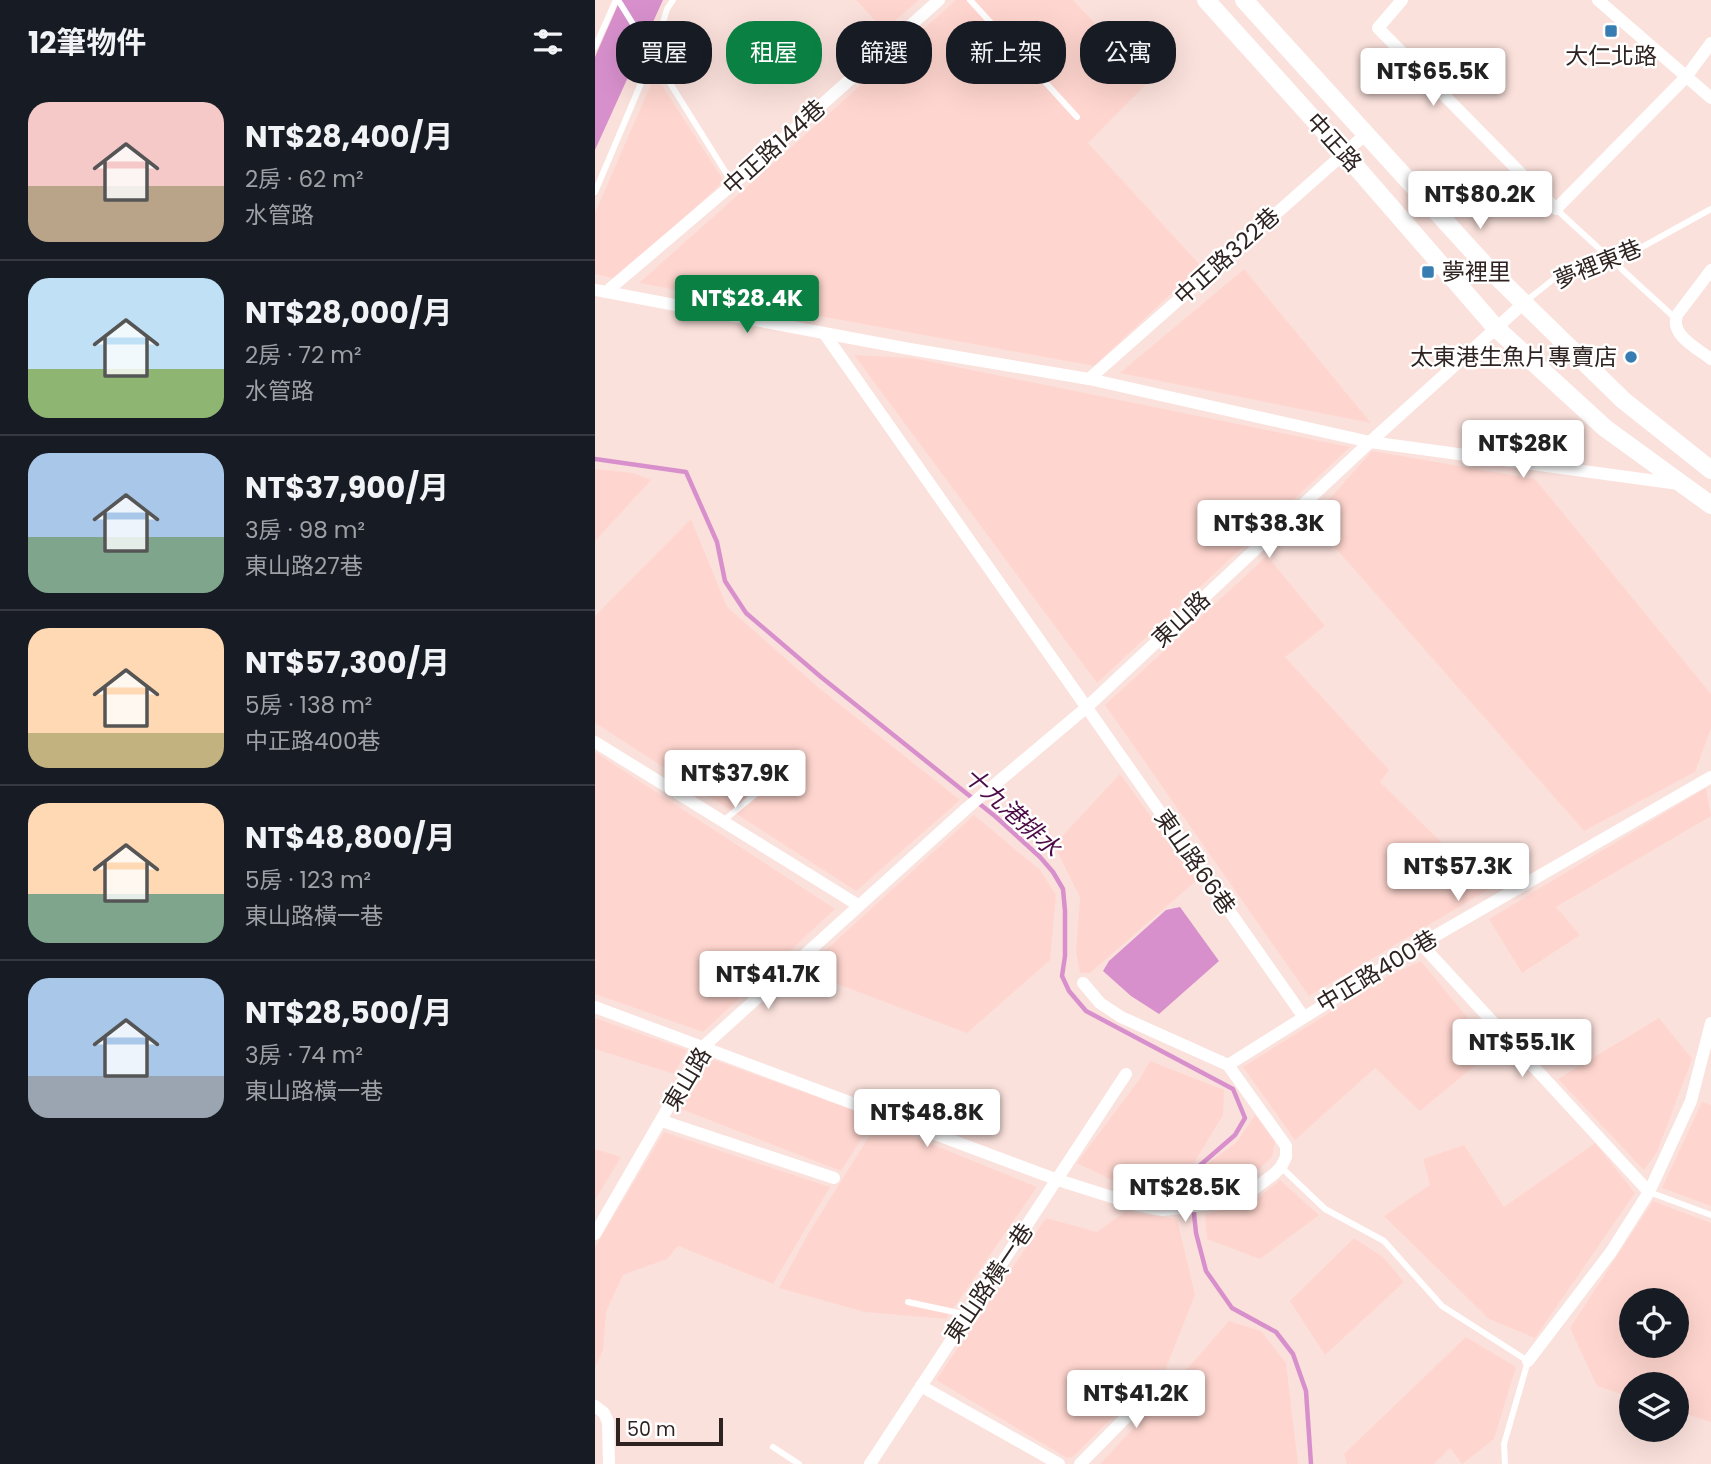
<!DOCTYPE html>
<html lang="zh-TW">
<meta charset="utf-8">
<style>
body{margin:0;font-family:Poppins,"Noto Sans TC",sans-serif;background:#20242c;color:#f1f3f6;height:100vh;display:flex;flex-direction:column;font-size:26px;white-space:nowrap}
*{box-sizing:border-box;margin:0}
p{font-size:23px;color:#9ea1a6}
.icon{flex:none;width:38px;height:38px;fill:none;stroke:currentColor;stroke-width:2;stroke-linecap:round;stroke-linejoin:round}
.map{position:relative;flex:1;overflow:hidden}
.details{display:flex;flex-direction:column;background:#171b24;width:595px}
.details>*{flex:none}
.top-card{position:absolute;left:21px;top:21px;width:665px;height:63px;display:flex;gap:14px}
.fabs{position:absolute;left:1024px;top:1288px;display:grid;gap:14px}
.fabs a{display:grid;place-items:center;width:70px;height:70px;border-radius:50%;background:#171b24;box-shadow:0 7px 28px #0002;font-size:35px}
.scale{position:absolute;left:21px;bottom:18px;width:107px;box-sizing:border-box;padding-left:7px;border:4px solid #2e2320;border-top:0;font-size:19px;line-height:24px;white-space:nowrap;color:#2e2320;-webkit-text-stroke:5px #fff;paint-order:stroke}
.price{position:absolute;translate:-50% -60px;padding:0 16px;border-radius:7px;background:#fff;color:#222;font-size:23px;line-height:46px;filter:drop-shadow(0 2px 4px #0008)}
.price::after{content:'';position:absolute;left:50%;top:42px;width:21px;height:16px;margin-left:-10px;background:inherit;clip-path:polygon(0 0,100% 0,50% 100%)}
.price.active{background:#0b8043;color:#fff}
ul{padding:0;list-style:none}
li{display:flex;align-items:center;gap:21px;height:175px;padding:0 28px}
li+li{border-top:2px solid #363941}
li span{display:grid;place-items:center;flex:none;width:196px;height:140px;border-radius:21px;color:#555}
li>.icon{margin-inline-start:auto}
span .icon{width:84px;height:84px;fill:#fffc;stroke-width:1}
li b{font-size:30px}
h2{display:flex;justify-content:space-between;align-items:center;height:84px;padding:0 28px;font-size:30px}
.pill{padding:0 24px;border-radius:28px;background:#171b24;box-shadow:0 7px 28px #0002;font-size:24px;line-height:63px}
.pill.active{background:#0b8043;color:#fff}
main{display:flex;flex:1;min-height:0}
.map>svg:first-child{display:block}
.built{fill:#ffd6cf;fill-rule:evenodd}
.water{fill:#d890cd}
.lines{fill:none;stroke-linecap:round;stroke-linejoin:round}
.stream{stroke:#d890cd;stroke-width:4.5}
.service{stroke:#fff;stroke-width:6}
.minor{stroke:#fff;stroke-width:12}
.secondary{stroke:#fff;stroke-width:18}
.poi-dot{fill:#377db2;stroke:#fff;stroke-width:2.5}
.labels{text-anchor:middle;stroke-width:5;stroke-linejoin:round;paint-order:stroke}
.poi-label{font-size:23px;fill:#2e2320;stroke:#fff}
.street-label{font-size:23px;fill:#2e2320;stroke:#fff}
.water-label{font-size:24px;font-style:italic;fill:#4c0b46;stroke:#fff}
</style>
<main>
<section class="details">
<h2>12筆物件<svg class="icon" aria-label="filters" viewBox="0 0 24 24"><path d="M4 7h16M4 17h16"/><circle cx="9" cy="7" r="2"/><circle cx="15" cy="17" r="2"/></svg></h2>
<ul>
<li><span style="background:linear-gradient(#f6c9c9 60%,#b9a48a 0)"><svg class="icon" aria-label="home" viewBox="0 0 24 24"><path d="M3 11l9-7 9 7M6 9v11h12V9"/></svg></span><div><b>NT$28,400/月</b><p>2房 · 62 m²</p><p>水管路</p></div></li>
<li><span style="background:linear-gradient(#bfe0f5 65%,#8fb573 0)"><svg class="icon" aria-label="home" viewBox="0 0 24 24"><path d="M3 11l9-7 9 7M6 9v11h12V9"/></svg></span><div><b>NT$28,000/月</b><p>2房 · 72 m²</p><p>水管路</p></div></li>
<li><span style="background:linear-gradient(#a9c7e8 60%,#7fa58c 0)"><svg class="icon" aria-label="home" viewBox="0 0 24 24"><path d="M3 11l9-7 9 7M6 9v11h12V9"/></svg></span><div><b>NT$37,900/月</b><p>3房 · 98 m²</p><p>東山路27巷</p></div></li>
<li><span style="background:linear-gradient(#ffd9b3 75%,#c2b280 0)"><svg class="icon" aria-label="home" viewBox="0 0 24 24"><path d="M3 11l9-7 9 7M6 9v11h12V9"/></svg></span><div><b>NT$57,300/月</b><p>5房 · 138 m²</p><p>中正路400巷</p></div></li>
<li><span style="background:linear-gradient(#ffd9b3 65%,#7fa58c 0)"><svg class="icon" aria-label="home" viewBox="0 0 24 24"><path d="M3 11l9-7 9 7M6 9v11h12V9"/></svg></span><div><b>NT$48,800/月</b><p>5房 · 123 m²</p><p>東山路橫一巷</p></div></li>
<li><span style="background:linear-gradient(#a9c7e8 70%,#9aa5b1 0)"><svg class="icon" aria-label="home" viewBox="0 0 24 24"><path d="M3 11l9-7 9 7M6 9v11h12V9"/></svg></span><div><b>NT$28,500/月</b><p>3房 · 74 m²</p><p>東山路橫一巷</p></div></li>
</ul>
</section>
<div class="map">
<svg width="1116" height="1464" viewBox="0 0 1116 1464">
<rect width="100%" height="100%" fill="#fbe1dc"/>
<!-- built -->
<g class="built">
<path d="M261,0H324L289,30Z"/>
<path d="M361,0H478L554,81L493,143L606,266L499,366L44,283Z"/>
<path d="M60,75L129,181L21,279L0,274V213Z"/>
<path d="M649,269L776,423L525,373Z"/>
<path d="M259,355L318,358L755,447L502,683Z"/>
<path d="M777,451L940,479L1116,694V728L1100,772L989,831L716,520Z"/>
<path d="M0,469L38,473L56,480L0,541Z"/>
<path d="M96,519L132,607L224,688L365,800L261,891L0,723V616Z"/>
<path d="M672,556L730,626L690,657L794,770L785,782L894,889L714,996L510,705Z"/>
<path d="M0,752L240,909L108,1032L0,994Z"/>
<path d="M525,774L602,880L495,973H485L481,951L485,897L459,845Z"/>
<path d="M1111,788L1116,816L961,907L985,935L927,973L894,919Z"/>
<path d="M379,815L445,870L461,895L455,960L372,1033L208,971Z"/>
<path d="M826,961L899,1050L825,1111L780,1068L700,1140L648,1067L793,976Z"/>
<path d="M0,1018L92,1050L79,1074L0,1049Z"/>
<path d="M1064,1018L1097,1059L1062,1152L1049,1170L963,1079Z"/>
<path d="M114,1058L280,1118L246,1171L86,1109Z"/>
<path d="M555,1061L629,1090L628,1115L575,1202L523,1183L482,1163L544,1080Z"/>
<path d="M1107,1102L1116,1105V1206L1067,1188Z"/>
<path d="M660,1115L680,1142L677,1157L648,1185L616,1195L602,1192L605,1169L642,1142Z"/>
<path d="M283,1122L442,1187L351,1319L270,1312L184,1288L213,1234Z"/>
<path d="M69,1132L235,1187L178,1284L83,1246L72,1259L28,1275L11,1312L8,1350L0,1368V1247Z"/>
<path d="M1000,1143L1040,1193L940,1338L894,1319L789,1216L835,1185L828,1159L869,1145L909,1207Z"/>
<path d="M0,1149L26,1157L0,1200Z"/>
<path d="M685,1180L724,1215L665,1259L612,1239L610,1214L656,1204Z"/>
<path d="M1058,1201L1116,1223V1422L1082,1411V1384H1036V1397L1002,1386L975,1328ZM1036,1300H1082V1346H1036Z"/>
<path d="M530,1212L582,1219L600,1295L567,1378L547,1387L478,1457L472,1458L341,1380L451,1218L502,1232Z"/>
<path d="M759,1238L788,1257L809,1282L730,1355L695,1301Z"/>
<path d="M634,1321L666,1331L691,1363L703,1464H505L562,1403Z"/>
<path d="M871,1337L921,1367L899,1439L867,1464L855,1448L839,1464H752L749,1454Z"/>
</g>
<!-- water -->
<g class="water">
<path d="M25,0H68L0,150V57Z"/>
<path d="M585,907L624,961L564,1014L536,996L508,971L514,961L571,910Z"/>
</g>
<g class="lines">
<!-- stream -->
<path class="stream" d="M0,459L91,472L122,542L130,581L151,613L226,677L401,817L445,857L458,872L468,889L470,911V956L467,976L474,991L491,1011L638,1089L650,1118L640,1135L595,1174L601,1233L611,1271L637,1308L681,1332L698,1354L711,1391L716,1464"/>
<!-- service -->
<g class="service">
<path d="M23,0L138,184"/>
<path d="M375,0L482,117"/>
<path d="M0,47L21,0"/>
<path d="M0,192L58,55L72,9L78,0"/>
<path d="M961,209L1080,318"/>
<path d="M931,301L960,278L1020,262L1116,209"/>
<path d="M128,821L202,760"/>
<path d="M686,1167L730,1209L789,1241L847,1306L933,1361L909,1444L910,1464"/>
<path d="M1054,1192L1116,1215"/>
<path d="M313,1302L373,1315"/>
<path d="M178,1447L204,1464"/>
</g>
<!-- minor -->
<g class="minor">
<path d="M807,0L783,28L961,209L1091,77L1116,43"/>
<path d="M1003,0L1116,98"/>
<path d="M1116,270L1082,315C1075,336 1102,348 1116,359"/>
<path d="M0,290L309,348L494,379L775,442L1084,484"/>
<path d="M11,292L138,184L344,0"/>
<path d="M229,333L708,1016"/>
<path d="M494,379L771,134"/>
<path d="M0,742L263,905"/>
<path d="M826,944L1054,1192"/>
<path d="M0,1007L463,1180L542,1205L568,1210L633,1202L654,1193L679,1174L686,1167L691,1157V1146L633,1065L526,1017L505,1003L488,983"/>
<path d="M633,1065L826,944L1116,777"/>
<path d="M67,1121L239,1178"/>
<path d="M0,1234L108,1047L372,808L492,707L775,442L929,303"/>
<path d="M933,1361L1016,1252L1054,1192L1096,1101L1116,1023"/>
<path d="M326,1386L464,1464"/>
<path d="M0,1406L9,1413L13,1422L14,1464"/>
<path d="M275,1464L531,1074"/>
<path d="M485,1464L549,1399L592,1387"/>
</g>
<!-- secondary -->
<g class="secondary">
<path d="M611,0L749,153L901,328L1010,428L1116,505"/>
<path d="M649,0L890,265L1028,400L1116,470"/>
</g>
</g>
<!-- markers -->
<g class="poi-dot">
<rect x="1009" y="24" width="14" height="14" rx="3.5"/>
<rect x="826" y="265" width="14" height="14" rx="3.5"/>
<circle cx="1036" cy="357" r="7"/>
</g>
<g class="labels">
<!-- poi labels -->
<g class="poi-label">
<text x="1016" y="64">大仁北路</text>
<text x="847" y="280" text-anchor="start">夢裡里</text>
<text x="1022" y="365" text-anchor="end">太東港生魚片專賣店</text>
</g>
<!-- street labels -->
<g class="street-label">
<text transform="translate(739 142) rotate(48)" y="8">中正路</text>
<text transform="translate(179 147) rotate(-42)" y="8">中正路144巷</text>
<text transform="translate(632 256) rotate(-42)" y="8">中正路322巷</text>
<text transform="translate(1003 264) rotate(-22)" y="8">夢裡東巷</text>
<text transform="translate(586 619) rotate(-43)" y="8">東山路</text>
<text transform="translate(600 862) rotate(55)" y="8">東山路66巷</text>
<text transform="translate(782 971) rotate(-31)" y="8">中正路400巷</text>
<text transform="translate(92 1079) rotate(-59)" y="8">東山路</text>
<text transform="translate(394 1283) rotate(-56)" y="8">東山路橫一巷</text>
</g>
<!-- water labels -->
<g class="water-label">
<text transform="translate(417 812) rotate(42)" y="8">十九港排水</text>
</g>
</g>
</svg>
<div class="fabs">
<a><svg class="icon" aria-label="locate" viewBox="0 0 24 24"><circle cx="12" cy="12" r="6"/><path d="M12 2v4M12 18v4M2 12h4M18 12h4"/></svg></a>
<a><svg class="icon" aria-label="layers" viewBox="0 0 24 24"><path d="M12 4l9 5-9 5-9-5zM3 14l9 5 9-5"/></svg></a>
</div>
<div class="scale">50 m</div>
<b class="price" style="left:838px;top:108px">NT$65.5K</b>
<b class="price" style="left:885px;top:231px">NT$80.2K</b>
<b class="price active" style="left:152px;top:335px">NT$28.4K</b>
<b class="price" style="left:928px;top:480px">NT$28K</b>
<b class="price" style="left:674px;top:560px">NT$38.3K</b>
<b class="price" style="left:140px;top:810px">NT$37.9K</b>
<b class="price" style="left:863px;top:903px">NT$57.3K</b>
<b class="price" style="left:173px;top:1011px">NT$41.7K</b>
<b class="price" style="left:927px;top:1079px">NT$55.1K</b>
<b class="price" style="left:332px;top:1149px">NT$48.8K</b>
<b class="price" style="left:590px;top:1224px">NT$28.5K</b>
<b class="price" style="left:541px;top:1430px">NT$41.2K</b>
<div class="top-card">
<a class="pill">買屋</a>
<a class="pill active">租屋</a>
<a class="pill">篩選</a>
<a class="pill">新上架</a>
<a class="pill">公寓</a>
</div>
</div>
</main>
